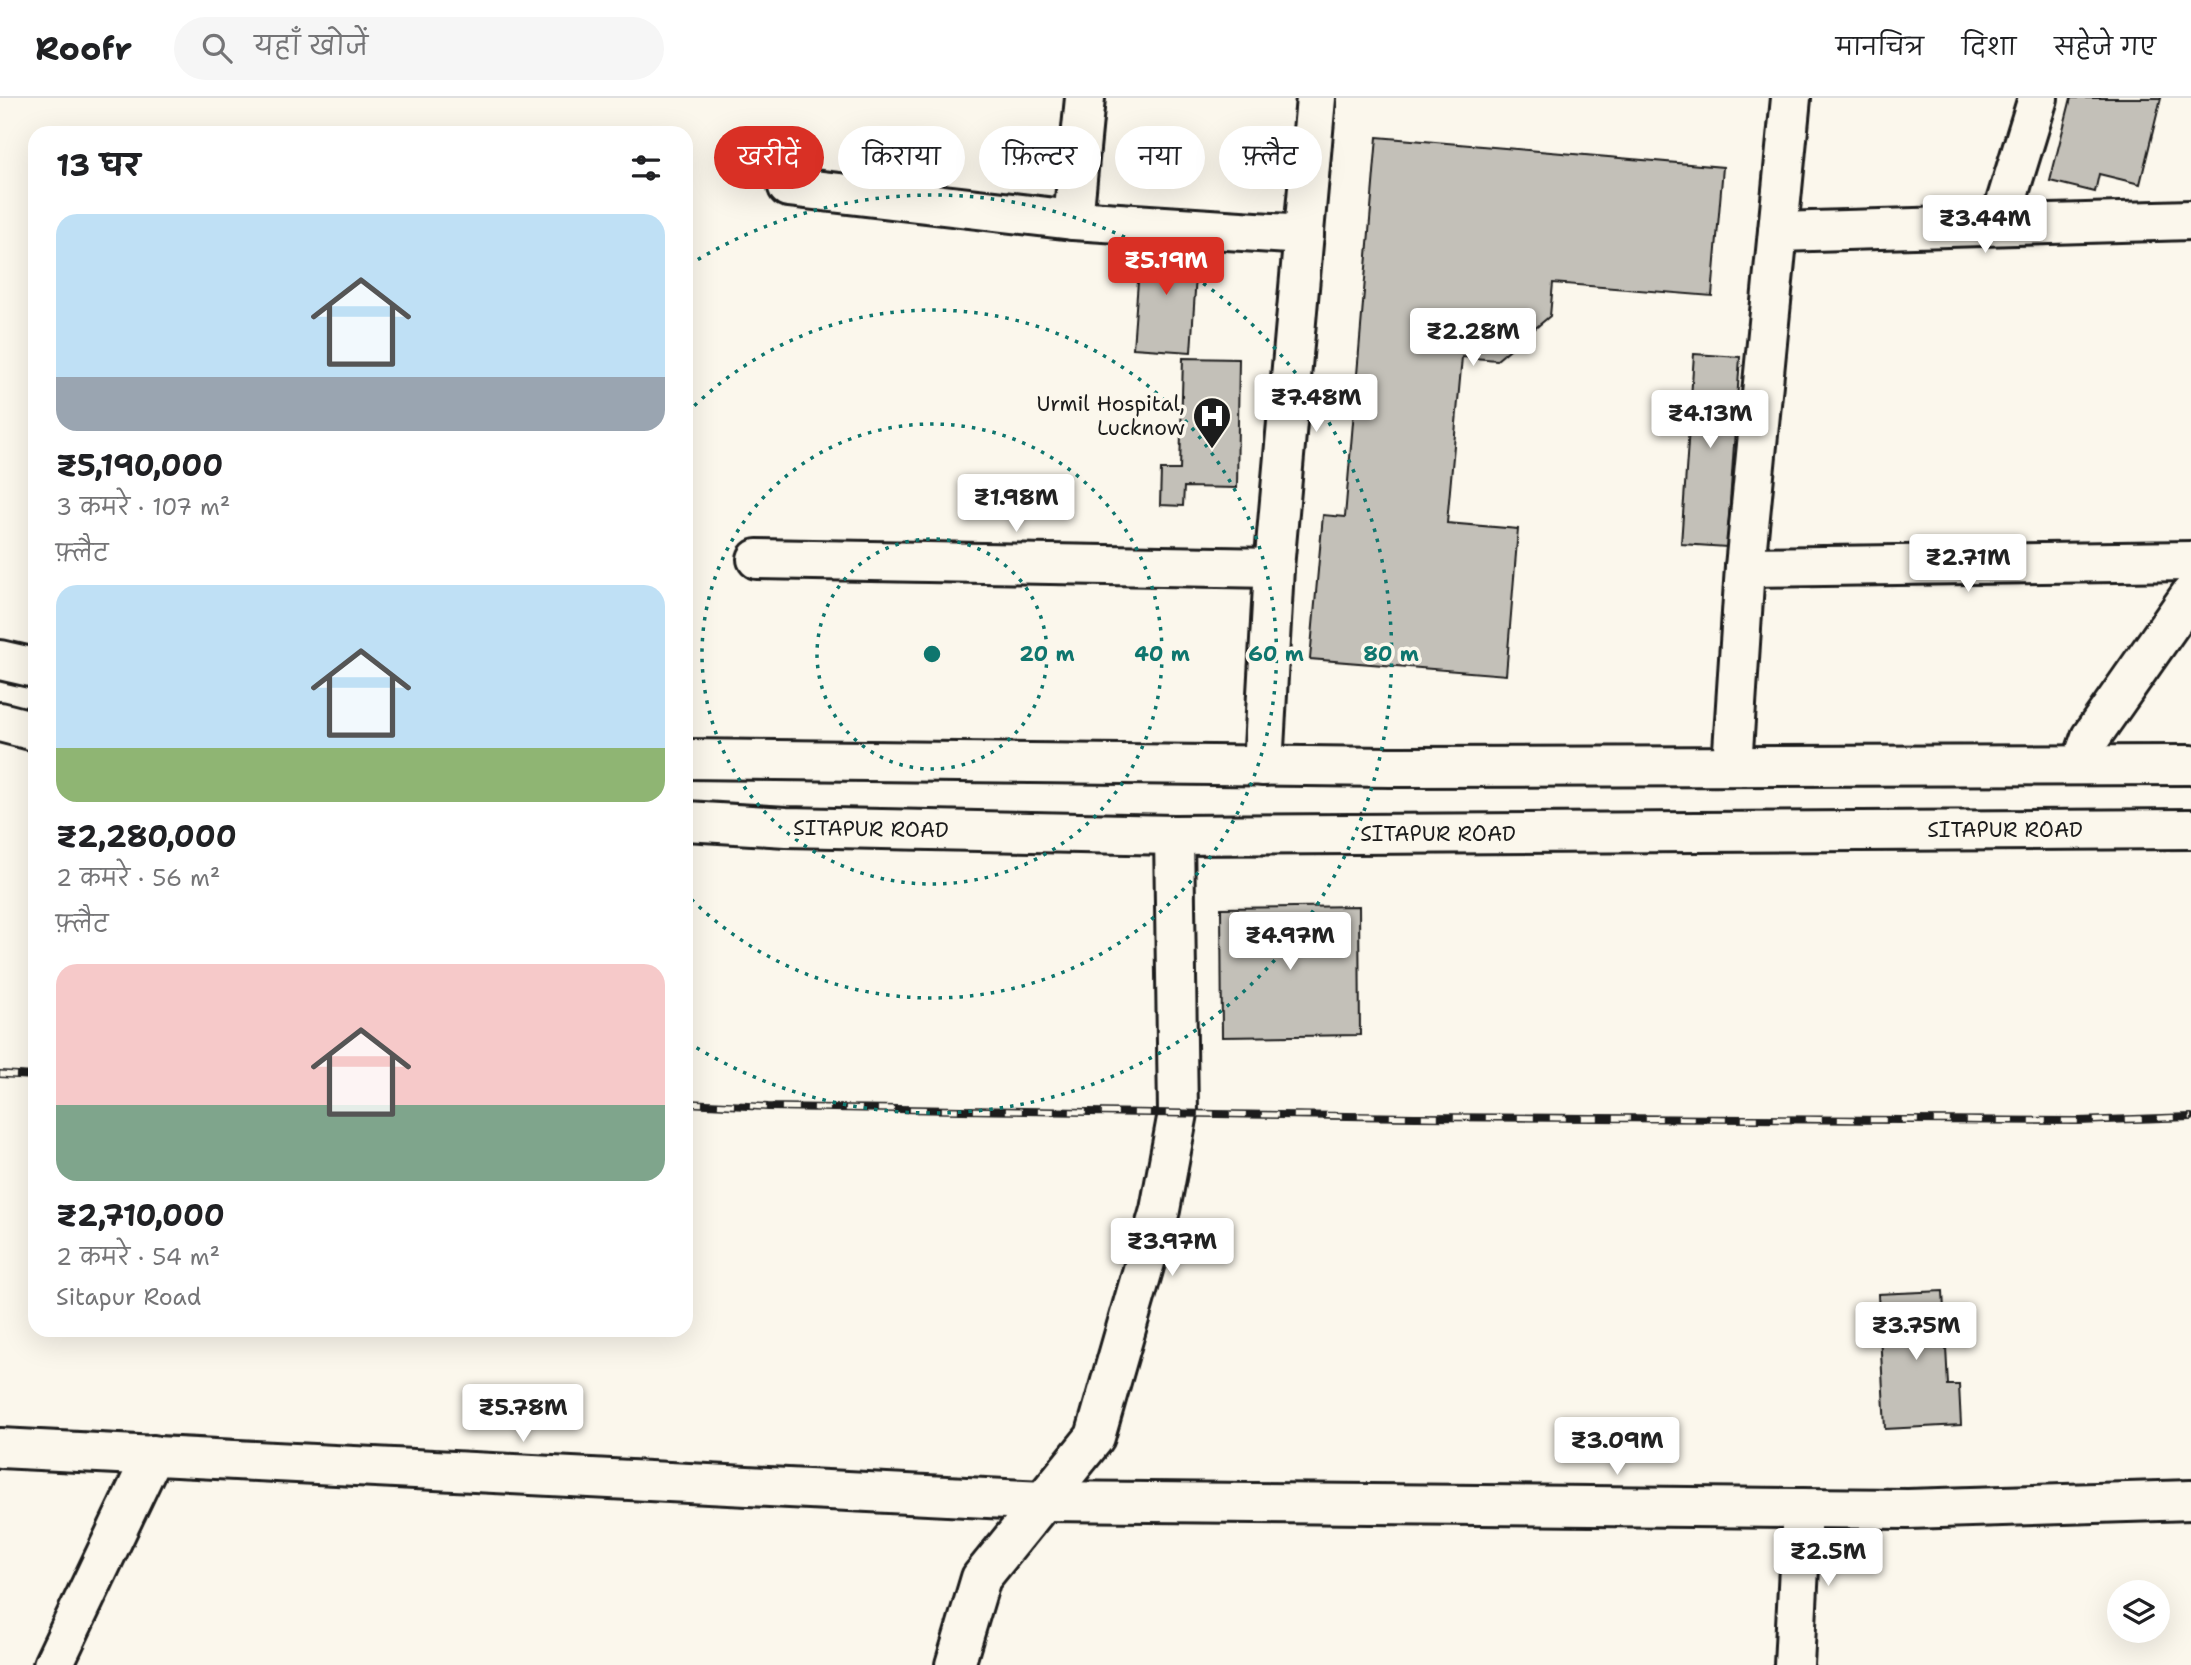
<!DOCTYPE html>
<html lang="hi">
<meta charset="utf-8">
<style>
body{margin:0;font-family:"Shantell Sans","Playpen Sans Deva",sans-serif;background:#f6f6f6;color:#202124;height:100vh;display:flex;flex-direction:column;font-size:26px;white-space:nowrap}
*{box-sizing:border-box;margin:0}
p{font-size:23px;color:#757577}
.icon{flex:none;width:38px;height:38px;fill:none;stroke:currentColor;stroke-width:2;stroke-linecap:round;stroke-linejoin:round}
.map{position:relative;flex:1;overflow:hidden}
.sheet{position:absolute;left:28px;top:28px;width:665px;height:1211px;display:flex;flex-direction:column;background:#fff;border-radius:21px;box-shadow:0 7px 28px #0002}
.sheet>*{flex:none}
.banner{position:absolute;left:714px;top:28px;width:665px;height:63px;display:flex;gap:14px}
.buttons{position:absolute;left:2107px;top:1482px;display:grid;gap:14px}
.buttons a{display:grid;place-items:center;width:63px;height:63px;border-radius:50%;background:#fff;box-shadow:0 7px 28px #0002;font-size:35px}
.price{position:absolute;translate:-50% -60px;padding:0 16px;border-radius:7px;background:#fff;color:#222;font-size:23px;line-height:46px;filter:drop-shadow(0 2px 4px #0008)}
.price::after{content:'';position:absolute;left:50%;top:42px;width:21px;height:16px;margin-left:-10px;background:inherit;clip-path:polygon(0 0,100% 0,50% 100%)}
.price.on{background:#d93025;color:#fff}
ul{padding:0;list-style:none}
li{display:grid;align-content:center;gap:14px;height:371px;padding:0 28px}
li span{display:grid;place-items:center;height:217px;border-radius:21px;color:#555}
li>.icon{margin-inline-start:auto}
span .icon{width:126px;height:126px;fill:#fffc;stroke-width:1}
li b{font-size:30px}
h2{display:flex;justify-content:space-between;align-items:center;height:84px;padding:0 28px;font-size:30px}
.tag{padding:0 24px;border-radius:32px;background:#fff;box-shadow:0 7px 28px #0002;font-size:24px;line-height:63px}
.tag.on{background:#d93025;color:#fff}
header{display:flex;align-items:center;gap:42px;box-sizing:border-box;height:98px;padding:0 35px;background:#fff;border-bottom:2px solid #e0e0e0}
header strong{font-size:33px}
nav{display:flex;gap:38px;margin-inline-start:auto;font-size:24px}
.search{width:490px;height:63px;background:#f6f6f6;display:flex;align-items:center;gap:18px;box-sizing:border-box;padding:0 24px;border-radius:38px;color:#757577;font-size:26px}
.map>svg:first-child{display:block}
.building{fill:#c3c0b8;stroke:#1c1c1c;stroke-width:2}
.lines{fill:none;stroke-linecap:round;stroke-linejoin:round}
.minor-casing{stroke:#1c1c1c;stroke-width:44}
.tertiary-casing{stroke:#1c1c1c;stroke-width:44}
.primary-casing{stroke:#1c1c1c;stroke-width:44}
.minor{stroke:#fbf7ec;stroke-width:38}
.tertiary{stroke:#fbf7ec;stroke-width:38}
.primary{stroke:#fbf7ec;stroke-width:38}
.rail-casing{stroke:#1c1c1c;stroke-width:8}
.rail{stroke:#fbf7ec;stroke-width:5;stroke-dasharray:16;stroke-linecap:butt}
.ring{fill:none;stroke:#0f766e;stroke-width:3.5;stroke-dasharray:3.5 7}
.labels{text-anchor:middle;stroke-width:7;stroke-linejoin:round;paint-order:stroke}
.poi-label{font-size:21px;fill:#1c1c1c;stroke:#fbf7ec;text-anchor:end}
.street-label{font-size:21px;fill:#1c1c1c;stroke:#fbf7ec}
.centre{fill:#0f766e;stroke:#fbf7ec;stroke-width:3.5}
.ring-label{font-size:21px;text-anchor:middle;font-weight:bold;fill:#0f766e;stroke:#fbf7ec;stroke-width:7;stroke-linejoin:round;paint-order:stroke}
</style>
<header>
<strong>Roofr</strong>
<div class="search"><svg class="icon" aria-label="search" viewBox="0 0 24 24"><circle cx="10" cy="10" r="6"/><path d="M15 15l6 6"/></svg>यहाँ खोजें</div>
<nav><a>मानचित्र</a><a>दिशा</a><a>सहेजे गए</a></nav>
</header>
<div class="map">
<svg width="2191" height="1567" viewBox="0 0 2191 1567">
<rect width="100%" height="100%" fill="#fbf7ec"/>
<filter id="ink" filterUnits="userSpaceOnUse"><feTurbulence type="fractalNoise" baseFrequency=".0143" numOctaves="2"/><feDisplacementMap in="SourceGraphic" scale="14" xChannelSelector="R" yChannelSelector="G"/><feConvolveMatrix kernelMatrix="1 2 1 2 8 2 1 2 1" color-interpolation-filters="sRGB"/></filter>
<g filter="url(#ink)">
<!-- building -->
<g class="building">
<path d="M2071,0H2161L2140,86L2099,76L2095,94L2050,83Z"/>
<path d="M1377,39L1723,69L1712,198L1553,185L1550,218L1497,262L1462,259L1447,425L1518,431L1506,577L1310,561L1323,417L1345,419Z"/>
<path d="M1141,143L1198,147L1191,254L1133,250Z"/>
<path d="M1694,256L1740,259L1727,449L1681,446Z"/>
<path d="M1183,260L1239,261L1237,390L1184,389L1183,408L1160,407L1161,372H1180Z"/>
<path d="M1359,808L1360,937L1222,939L1221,810Z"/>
<path d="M1943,1193L1948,1287H1959L1961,1327L1885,1331L1878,1196Z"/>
</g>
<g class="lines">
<defs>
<g id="minor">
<path d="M788,89L1073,122L1304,137"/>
<path d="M1073,122L1085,0"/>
<path d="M1999,127L2038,0"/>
<path d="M1778,134L2191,122"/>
<path d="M757,461L1274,470"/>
<path d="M1745,469L2191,463"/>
<path d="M1263,668L1274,470L1316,0"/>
<path d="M1732,668L1745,469L1791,0"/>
<path d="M0,1350L1044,1403L1908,1411L2191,1402"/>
<path d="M53,1567L153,1357"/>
<path d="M1794,1567L1802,1410"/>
</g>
<g id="tertiary">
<path d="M2081,667L2091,639L2191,496"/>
<path d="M955,1567L981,1480L1095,1339L1160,1112L1178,1015L1174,737"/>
</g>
<g id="primary">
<path d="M0,562L35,570"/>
<path d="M0,624L35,633"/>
<path d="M686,661L1391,669L2191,667"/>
<path d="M686,723L786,729L1174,737L2191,731"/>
</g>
</defs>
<!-- minor casing -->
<use href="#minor" class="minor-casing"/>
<!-- tertiary casing -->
<use href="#tertiary" class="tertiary-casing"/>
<!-- primary casing -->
<use href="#primary" class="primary-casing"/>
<!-- minor -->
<use href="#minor" class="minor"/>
<!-- tertiary -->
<use href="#tertiary" class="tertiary"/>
<!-- primary -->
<use href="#primary" class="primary"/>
<defs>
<g id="rail">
<path d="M0,976L35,978"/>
<path d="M686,1005L768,1009L1415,1019L2078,1023L2191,1019"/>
</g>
</defs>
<!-- rail casing -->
<use href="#rail" class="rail-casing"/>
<!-- rail -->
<use href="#rail" class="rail"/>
</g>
</g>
<!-- distance rings -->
<g class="ring">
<circle cx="932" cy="556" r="115"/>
<circle cx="932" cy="556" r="230"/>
<path d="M687 315A344 344 0 1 1 687 797"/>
<path d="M689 167A459 459 0 1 1 689 945"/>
</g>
<!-- icons -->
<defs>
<symbol id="hospital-pin" viewBox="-11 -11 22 30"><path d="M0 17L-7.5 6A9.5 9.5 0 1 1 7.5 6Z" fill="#1c1c1c" stroke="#fbf7ec"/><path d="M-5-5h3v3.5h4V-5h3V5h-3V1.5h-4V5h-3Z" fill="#fff"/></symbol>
</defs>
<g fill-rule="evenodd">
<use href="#hospital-pin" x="1190" y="296" width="44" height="60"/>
</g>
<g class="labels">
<!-- poi labels -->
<g class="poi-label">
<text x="1185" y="313">Urmil Hospital,<tspan x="1185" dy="24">Lucknow</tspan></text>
</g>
<!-- street labels -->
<g class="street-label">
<text transform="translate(871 731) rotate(1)" y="7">SITAPUR ROAD</text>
<text x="2005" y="739">SITAPUR ROAD</text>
<text x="1438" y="743">SITAPUR ROAD</text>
</g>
</g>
<circle cx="932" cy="556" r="10" class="centre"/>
<g class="ring-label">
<text x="1047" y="563">20 m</text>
<text x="1162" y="563">40 m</text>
<text x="1276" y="563">60 m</text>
<text x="1391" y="563">80 m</text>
</g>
</svg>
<div class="buttons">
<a><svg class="icon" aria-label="layers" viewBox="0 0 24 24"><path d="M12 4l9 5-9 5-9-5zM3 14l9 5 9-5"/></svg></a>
</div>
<b class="price" style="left:1985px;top:157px">₹3.44M</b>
<b class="price on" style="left:1166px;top:199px">₹5.19M</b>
<b class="price" style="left:1473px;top:270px">₹2.28M</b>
<b class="price" style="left:1316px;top:336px">₹7.48M</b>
<b class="price" style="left:1710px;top:352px">₹4.13M</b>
<b class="price" style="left:1016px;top:436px">₹1.98M</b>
<b class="price" style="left:1968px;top:496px">₹2.71M</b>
<b class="price" style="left:1290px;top:874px">₹4.97M</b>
<b class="price" style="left:1172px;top:1180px">₹3.97M</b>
<b class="price" style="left:1916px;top:1264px">₹3.75M</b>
<b class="price" style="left:523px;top:1346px">₹5.78M</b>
<b class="price" style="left:1617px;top:1379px">₹3.09M</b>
<b class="price" style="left:1828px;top:1490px">₹2.5M</b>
<div class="banner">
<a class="tag on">खरीदें</a>
<a class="tag">किराया</a>
<a class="tag">फ़िल्टर</a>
<a class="tag">नया</a>
<a class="tag">फ़्लैट</a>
</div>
<section class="sheet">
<h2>13 घर<svg class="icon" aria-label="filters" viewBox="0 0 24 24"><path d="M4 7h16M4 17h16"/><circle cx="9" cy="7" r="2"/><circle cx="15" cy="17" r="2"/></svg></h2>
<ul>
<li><span style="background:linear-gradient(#bfe0f5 75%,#9aa5b1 0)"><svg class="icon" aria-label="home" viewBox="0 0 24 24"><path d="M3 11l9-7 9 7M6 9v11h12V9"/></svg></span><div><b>₹5,190,000</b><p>3 कमरे · 107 m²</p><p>फ़्लैट</p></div></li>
<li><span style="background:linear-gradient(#bfe0f5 75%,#8fb573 0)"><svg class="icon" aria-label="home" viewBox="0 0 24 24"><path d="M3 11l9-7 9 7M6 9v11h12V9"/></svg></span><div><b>₹2,280,000</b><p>2 कमरे · 56 m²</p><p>फ़्लैट</p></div></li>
<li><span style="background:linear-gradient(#f6c9c9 65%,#7fa58c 0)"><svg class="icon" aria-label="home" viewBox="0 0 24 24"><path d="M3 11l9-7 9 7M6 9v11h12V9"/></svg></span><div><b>₹2,710,000</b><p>2 कमरे · 54 m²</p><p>Sitapur Road</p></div></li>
</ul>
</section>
</div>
